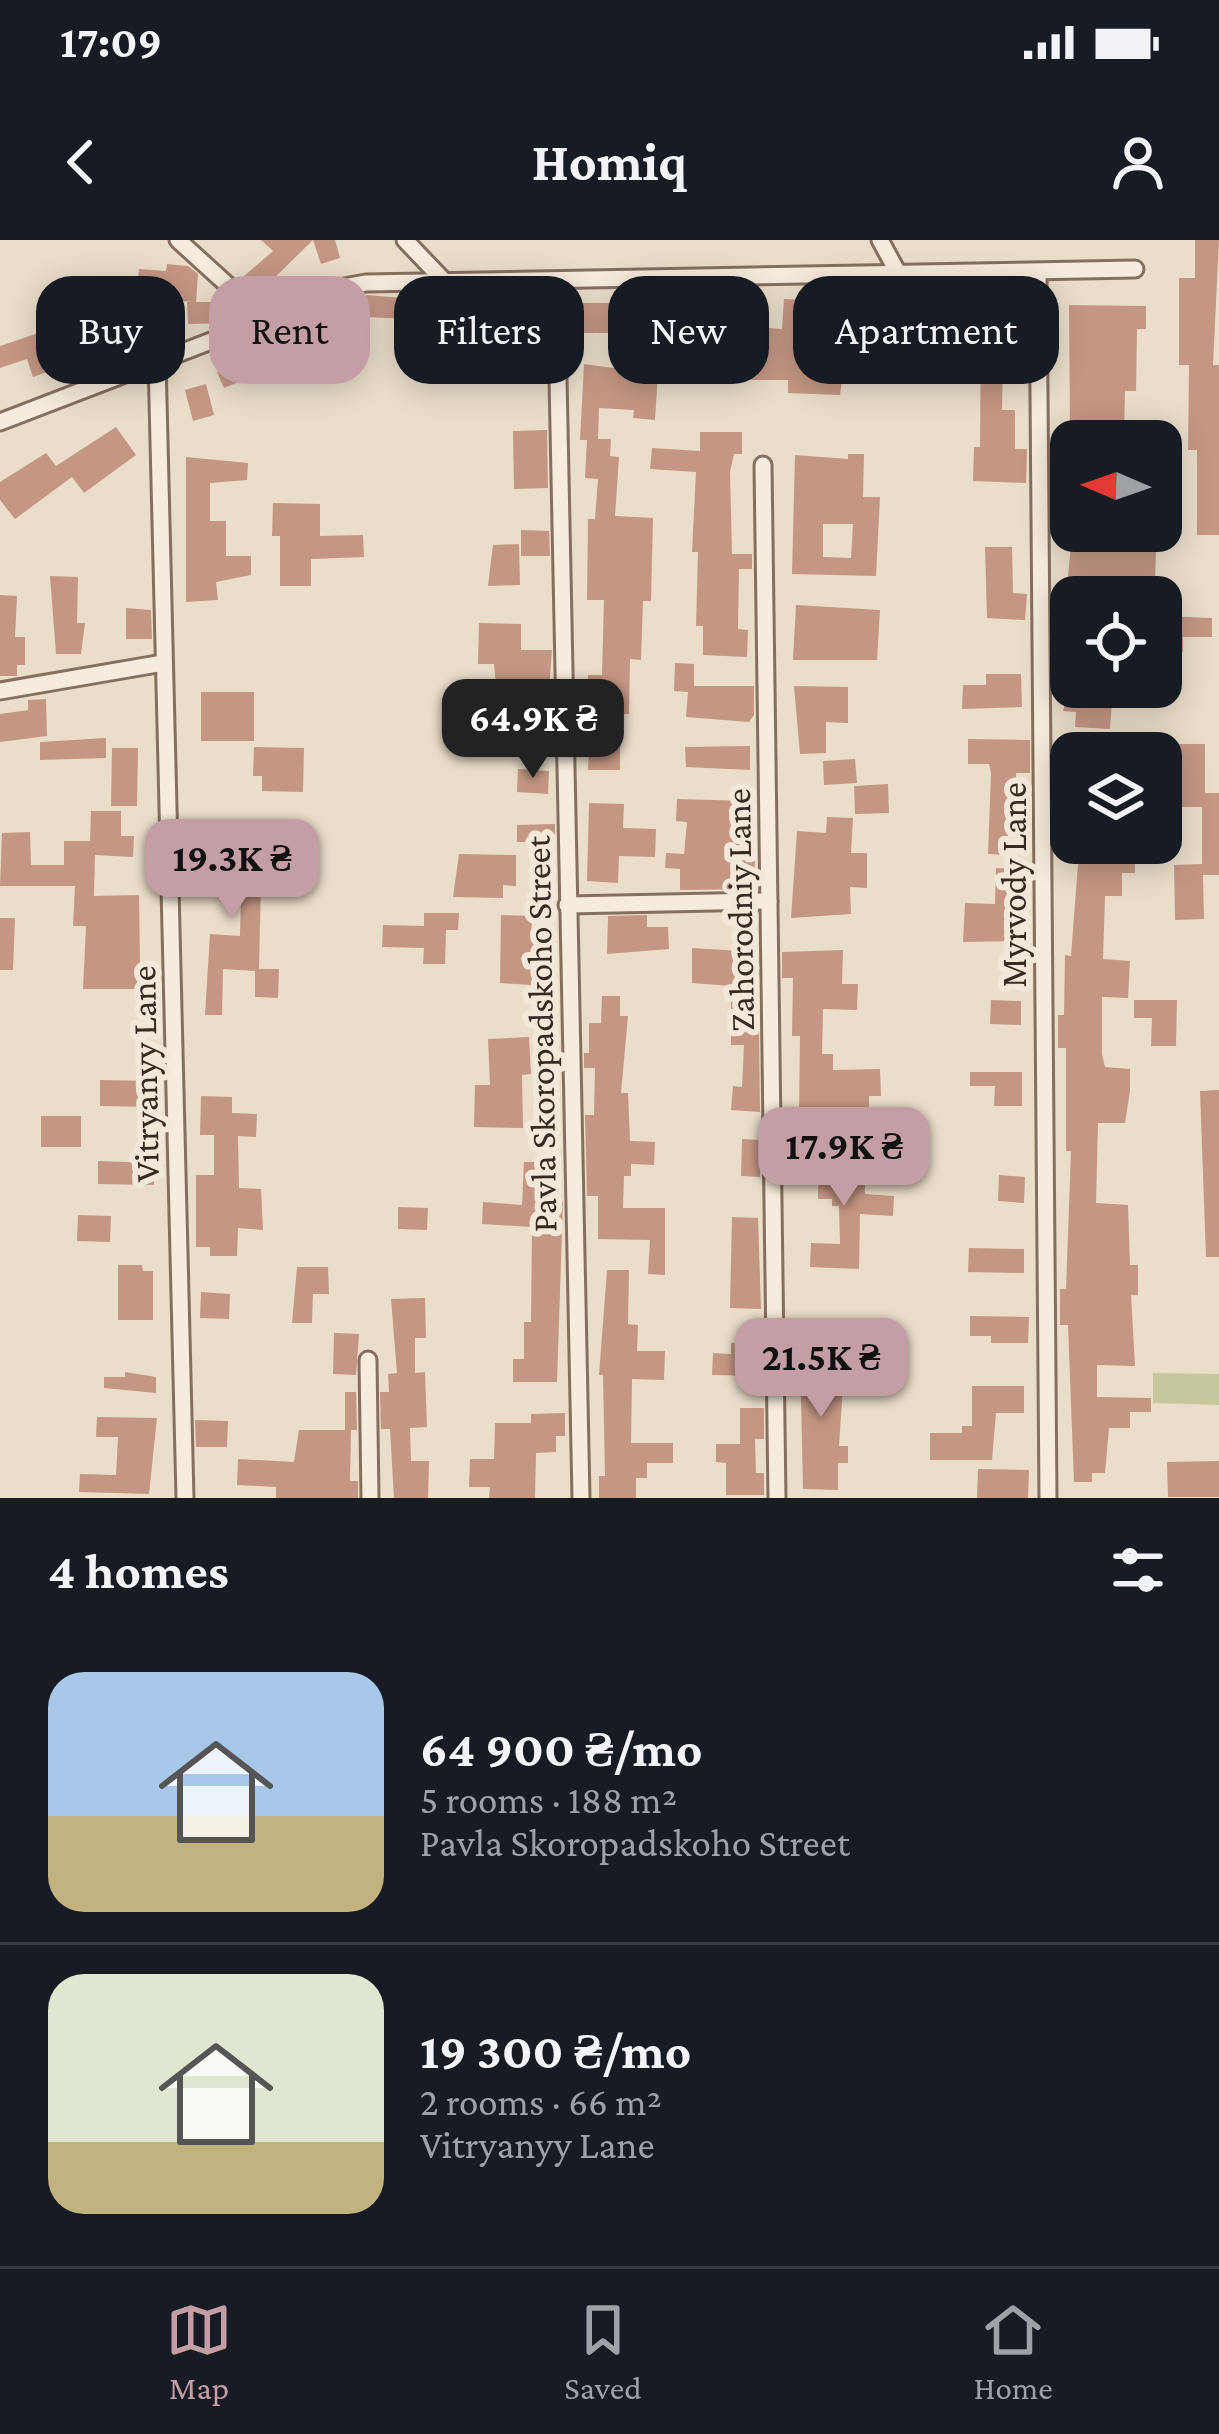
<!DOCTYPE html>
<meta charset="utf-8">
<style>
body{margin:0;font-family:"Crimson Pro",serif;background:#20242c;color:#f1f3f6;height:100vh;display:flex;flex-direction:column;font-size:45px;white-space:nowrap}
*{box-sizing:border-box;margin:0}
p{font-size:39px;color:#9ea1a6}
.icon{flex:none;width:66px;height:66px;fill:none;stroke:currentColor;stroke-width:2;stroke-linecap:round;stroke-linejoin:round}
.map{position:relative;height:1258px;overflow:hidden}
.panel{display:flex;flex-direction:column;background:#171b24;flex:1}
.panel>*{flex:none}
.hud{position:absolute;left:36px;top:36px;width:1149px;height:108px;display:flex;gap:24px}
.needle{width:78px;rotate:272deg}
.controls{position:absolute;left:1050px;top:180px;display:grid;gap:24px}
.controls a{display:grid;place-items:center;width:132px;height:132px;border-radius:24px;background:#171b24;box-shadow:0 6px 30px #0003;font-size:60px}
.price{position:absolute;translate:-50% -102px;padding:0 27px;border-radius:24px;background:#c49ea5;color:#111;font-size:39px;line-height:78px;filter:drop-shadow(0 3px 6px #0008)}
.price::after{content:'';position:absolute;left:50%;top:72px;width:36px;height:27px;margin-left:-18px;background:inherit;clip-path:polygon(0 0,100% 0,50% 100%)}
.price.selected{background:#222;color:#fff}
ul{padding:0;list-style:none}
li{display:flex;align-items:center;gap:36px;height:300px;padding:0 48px}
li+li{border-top:3px solid #363941}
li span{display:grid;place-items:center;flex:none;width:336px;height:240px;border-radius:36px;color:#555}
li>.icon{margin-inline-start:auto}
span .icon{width:144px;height:144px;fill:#fffc;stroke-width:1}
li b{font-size:51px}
h2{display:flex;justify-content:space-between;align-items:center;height:144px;padding:0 48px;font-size:51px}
.chip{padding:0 42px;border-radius:36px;background:#171b24;box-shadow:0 6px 30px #0003;font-size:42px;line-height:108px}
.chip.selected{background:#c49ea5;color:#111}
.status{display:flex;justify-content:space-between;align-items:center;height:84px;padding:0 60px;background:#171b24;direction:ltr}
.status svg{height:33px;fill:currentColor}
header{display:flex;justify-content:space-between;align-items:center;height:156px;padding:0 48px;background:#171b24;font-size:54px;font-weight:700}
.tabs{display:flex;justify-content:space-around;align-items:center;height:168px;border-top:3px solid #363941;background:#171b24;font-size:33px;color:#9ea1a6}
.tabs a{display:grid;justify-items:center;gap:6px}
.tabs .selected{color:#c49ea5}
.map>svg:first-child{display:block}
.green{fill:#c7c79f}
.building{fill:#c49784;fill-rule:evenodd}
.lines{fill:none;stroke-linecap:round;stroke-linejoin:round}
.street-casing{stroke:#856f60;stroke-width:21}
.street{stroke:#f6ebdc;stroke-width:15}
.labels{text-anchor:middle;stroke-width:12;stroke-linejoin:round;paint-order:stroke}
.street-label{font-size:36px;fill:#372a22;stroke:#f2e8d9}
</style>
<div class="status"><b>17:09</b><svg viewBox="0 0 49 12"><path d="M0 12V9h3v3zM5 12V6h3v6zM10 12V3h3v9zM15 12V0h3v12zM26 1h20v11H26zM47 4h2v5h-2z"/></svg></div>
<header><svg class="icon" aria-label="back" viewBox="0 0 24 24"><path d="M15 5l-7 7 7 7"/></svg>Homiq<svg class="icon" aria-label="person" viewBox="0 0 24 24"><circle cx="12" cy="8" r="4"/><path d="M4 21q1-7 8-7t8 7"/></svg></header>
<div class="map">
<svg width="1219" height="1258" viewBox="0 0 1219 1258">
<rect width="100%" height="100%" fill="#eaddca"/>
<!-- green -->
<path class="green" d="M1153,1133L1219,1134V1165L1153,1163Z"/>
<!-- building -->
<g class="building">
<path d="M261,0H335L340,18L321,24L313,0L258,54L243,37L273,11Z"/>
<path d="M1195,0H1219L1213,125H1219V295H1197V210H1188L1189,125H1179V38H1195Z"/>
<path d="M167,24L188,26L198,34L196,62L125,58L127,65L111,70L107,57L90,56L138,39L139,29L166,31Z"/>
<path d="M673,53H690L689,90L726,92L727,85L782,89L784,59L848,62L846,99L814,97L812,138L842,141L840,155L788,153V140H745V120L685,116L684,123L668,122Z"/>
<path d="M366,55L467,63L466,107H434V120H411L412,79L365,77Z"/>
<path d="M904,56L973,57L972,86H904Z"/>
<path d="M187,62H225V83L188,84Z"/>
<rect x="577" y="63" width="42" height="30"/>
<path d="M500,64L521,66L520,97L498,96Z"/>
<path d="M1069,65L1146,66V89H1137L1136,151H1125L1124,194L1070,193Z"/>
<path d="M1007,67L1026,68L1027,121H1003L1002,170H1015V209H1027L1026,243L973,241L974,207H980L981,72L1007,73Z"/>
<path d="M354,77L361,122L331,127L324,82Z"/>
<path d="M47,90L61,127L33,137L27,119L0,128V106Z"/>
<path d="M265,99H281V125L224,148L217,132L265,112Z"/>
<path d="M584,124L658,134L655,180L633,178L634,170L599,168L598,199H611L610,216L619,217L615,276L653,278L651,361H643L641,420L630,419L629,474L587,473L588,435H602L604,360H587L588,279H595L598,239L585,238L587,200H580Z"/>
<path d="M206,144L214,175L193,181L185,150Z"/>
<path d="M116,187L136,215L84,253L72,237L15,279L0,260V242L46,213L56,226Z"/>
<path d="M547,190L548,248L514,249L513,191Z"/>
<path d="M700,192H742V214H734L730,232L731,272L732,314H752V329H739L738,389L748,390L747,417L703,415V386H696L698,312H692L696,232L650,229L652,208L700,211Z"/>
<path d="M848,214H864L863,257H880L876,336L792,334L795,215L848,219ZM823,284H853L851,318L823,317Z"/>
<path d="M186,217L248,223L247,240L210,243V281H226V316H251V335L216,342L218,360L186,362Z"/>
<path d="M273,263L320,264V296L363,295L364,317L311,319V346H280V296H272Z"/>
<path d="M521,290L549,291L550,316H521Z"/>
<path d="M1090,294V311L1156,312L1155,344L1067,346L1072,295Z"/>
<path d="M519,304L520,345L488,346L493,305Z"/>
<path d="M985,307H1012L1013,353L1027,354L1025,380L987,378Z"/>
<path d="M50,336L78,337L77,383H85L81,414H56Z"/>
<path d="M0,355L17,356L15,397H25V425H17V436H0Z"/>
<path d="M796,365L880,370L877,420H793Z"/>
<path d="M126,368L151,370L152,399H126Z"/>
<path d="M1163,376L1212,378V397H1183V412L1162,411Z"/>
<path d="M479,383L521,384V410H552L548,462H532V494H500L494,424H478Z"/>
<path d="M675,423L694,424V446H754V475L749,482L686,477L688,452L674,451Z"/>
<path d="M986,434H1021L1022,467L962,469L963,445H986Z"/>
<path d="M794,446L848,447V483L826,482V513L800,514Z"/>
<path d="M1069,447H1113L1110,489L1075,487L1076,472L1063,471Z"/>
<rect x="201" y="452" width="53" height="49"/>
<path d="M46,459L47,496L0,502V474L28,470V460Z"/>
<path d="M106,498V518L40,520V502Z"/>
<path d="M968,499L1030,500V533H1016L1017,563H1030V583L1008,584V615L988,614L991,533L989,524H968Z"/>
<path d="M1174,504H1205V553H1219V635H1203L1204,679L1175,680L1174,625L1202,624V567H1174Z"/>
<path d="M589,506H620V530H588Z"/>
<path d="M750,506V530L686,527L685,507Z"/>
<path d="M254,507L304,508L303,552L262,551V536H253Z"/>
<path d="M112,508H138L137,566H111Z"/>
<path d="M855,519L857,543L824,545L823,521Z"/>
<path d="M518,529L549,531L548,554L517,552Z"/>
<path d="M888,544L889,573L855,574L854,546Z"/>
<path d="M677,559L748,561L747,608H756L753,649L680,650V629L665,628L666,613L684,614L687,582L676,581Z"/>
<path d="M589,563L624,564L623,588L656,589L655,617L619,616L618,643L587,641Z"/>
<path d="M91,571H121V596H134L133,617L95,615L94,656L139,655L140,723H146V749H83L86,686H73L75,646H0L2,593L30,592L31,625H64V601H90Z"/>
<path d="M827,577L853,578L851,613H867V648L850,647L851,674L791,678L797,591L826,593Z"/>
<path d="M199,580H230V605H220L219,637L261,638L259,729H279L278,758L255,757V731L223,729L222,775H205L210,694L240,696L241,653H199Z"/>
<path d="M555,584V602H517V585Z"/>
<path d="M1079,611L1135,613V633H1122V656H1105L1103,719L1130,721L1128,758L1102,757V814L1105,827L1130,829V851L1125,883H1098L1096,963L1128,965L1130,1025H1138V1055H1131L1135,1126L1097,1125V1157L1151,1158V1172H1130V1188H1109L1105,1233H1092V1242H1074L1068,1085H1060V1049H1066L1071,911H1066V808H1058V775H1064L1065,715L1071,716Z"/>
<path d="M459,614L516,615V646L503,645V658L453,657Z"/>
<path d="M996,628L1015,629L1014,659H1024L1023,701L963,702L965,663L995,664Z"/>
<path d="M424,673H459L458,690H446L445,724H423L424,708L382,707L383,685L424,686Z"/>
<path d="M501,675L532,676L531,700L557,701L554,777H532V745L500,743Z"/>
<path d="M647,675V687H668L669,709L607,714L608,676Z"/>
<path d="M0,678H15L13,730H0Z"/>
<path d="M692,708L758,712L760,872L731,870L733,846L742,847L744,805H731V746L692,743Z"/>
<path d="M843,710L842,744H858L857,770L823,769L822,814H833V830L880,829L881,856H869V885H838V877L799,874L800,796H792L793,738H782V712Z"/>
<path d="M602,756H620V776H628L621,853H628L630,901L655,902L654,925L631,924V936H624L623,968H665V1035L648,1034L650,1000L598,999V956H587L585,875H594L595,828H584V813H589V783H601Z"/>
<path d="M991,760L1021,761V785L990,784Z"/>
<path d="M1134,760H1177L1176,806H1151L1152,778H1134Z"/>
<path d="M529,797L531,834L522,835L523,888L474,887L475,845H490L488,799Z"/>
<path d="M970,832H1022V866H994L995,846H970Z"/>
<path d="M100,840L153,841V867L100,866Z"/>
<path d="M1219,850V1017H1206L1200,851Z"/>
<path d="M201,856L232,857V873L257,874L256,897L238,896L239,948L261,949L263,990L238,988L237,1016H210V1007H196V935H214V895H200Z"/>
<rect x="41" y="876" width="40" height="31"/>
<path d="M742,899L760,900V937L741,936Z"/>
<path d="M819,900L842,901V940L865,941V954L894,956L893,976L860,974L859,1029L810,1027L811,1003L840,1004L839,966H832V959H818Z"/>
<path d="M98,921L154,923V945L98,944Z"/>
<path d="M524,922H543V935L556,936L555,960L563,961L557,1142H513V1119H524V1082H531L532,987L482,984L483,962L522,965Z"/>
<path d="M999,935L1025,937L1024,963L998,961Z"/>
<path d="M398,967L428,968L427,990L398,989Z"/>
<path d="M78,975L111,976L110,1002L77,1001Z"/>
<path d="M732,977L758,978L761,1069L730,1068Z"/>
<path d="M969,1008L1024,1009V1033L968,1032Z"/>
<path d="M118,1025H142L143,1031H153V1080H118Z"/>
<path d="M297,1027H328L329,1054H313L312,1083H292Z"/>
<path d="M607,1030H629L628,1084L638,1085L637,1111H665L664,1140L632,1139L631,1203H673V1223H647V1238H636V1258H599V1236H605L603,1135H599Z"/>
<path d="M201,1052L230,1054L229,1079L200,1078Z"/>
<path d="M425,1058L426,1098H415V1133L425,1132L427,1187L410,1188L411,1221H429L428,1258H394L390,1189H381L380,1152H389L388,1134L397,1133L391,1059Z"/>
<path d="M970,1076L1029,1077L1028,1103H991V1096H970Z"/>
<path d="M334,1093L359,1094L356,1135L333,1134Z"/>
<path d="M731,1103L763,1104V1136L712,1135L713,1113L731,1114Z"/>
<path d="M800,1110L835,1111V1130H844L839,1206H848V1223H838V1250L803,1249Z"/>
<path d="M125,1132L156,1137V1153L104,1148V1137H125Z"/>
<path d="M972,1146H1024V1173H996L992,1220H930V1193H962V1186H972Z"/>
<path d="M345,1152H356L357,1190H346H351L350,1241H358V1258H276V1247L237,1245L238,1219L294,1222L299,1190H345Z"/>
<path d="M740,1168H764V1199H755L756,1233H764V1255H726V1223L716,1222V1204H740Z"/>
<path d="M565,1173V1196H556V1212L536,1213L535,1258H489L490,1247H469L470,1219H494L495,1183H531V1174Z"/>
<path d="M97,1177L157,1178L149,1254L79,1252L80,1234L116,1235L118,1197H96Z"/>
<path d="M195,1180L228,1181L227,1207H196Z"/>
<path d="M1219,1221V1257H1168L1167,1222Z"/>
<path d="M978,1229L1029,1230L1028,1258H977Z"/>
</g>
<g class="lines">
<defs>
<g id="street">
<path d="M178,0L266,80"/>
<path d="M405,0L445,42"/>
<path d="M880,0L898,33"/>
<path d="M1038,32L1048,1258"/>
<path d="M556,41L581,1258"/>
<path d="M157,120L185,1258"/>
<path d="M0,182L266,80L333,49L366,43L1135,29"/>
<path d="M763,225L777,1258"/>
<path d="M0,451L163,423"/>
<path d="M567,665L769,661"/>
<path d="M368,1120L370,1258"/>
</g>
</defs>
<!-- street casing -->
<use href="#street" class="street-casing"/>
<!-- street -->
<use href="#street" class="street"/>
</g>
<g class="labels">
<!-- street labels -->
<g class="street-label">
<text transform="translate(1013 645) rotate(-90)" y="13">Myrvody Lane</text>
<text transform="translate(739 670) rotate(-91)" y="13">Zahorodniy Lane</text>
<text transform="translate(540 794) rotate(-91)" y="13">Pavla Skoropadskoho Street</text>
<text transform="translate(144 834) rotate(-91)" y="13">Vitryanyy Lane</text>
</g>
</g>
</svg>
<div class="controls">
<a><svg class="needle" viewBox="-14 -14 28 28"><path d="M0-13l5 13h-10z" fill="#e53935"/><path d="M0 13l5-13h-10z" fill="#9ea1a6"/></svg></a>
<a><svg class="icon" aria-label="locate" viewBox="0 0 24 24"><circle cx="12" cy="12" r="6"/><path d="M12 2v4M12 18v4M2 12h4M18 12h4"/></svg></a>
<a><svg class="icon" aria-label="layers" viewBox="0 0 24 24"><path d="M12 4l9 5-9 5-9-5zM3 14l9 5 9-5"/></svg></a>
</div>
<b class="price selected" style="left:533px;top:541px">64.9K ₴</b>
<b class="price" style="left:232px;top:681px">19.3K ₴</b>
<b class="price" style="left:844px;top:969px">17.9K ₴</b>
<b class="price" style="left:821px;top:1180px">21.5K ₴</b>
<div class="hud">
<a class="chip">Buy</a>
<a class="chip selected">Rent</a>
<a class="chip">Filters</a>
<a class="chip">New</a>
<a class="chip">Apartment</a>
</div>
</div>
<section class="panel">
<h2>4 homes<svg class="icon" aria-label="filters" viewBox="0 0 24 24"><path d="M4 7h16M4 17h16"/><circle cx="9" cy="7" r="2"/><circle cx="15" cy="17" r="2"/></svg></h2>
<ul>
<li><span style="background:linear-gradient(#a9c7e8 60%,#c2b280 0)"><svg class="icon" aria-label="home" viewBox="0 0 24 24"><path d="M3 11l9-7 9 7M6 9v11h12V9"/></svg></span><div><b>64 900 ₴/mo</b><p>5 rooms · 188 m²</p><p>Pavla Skoropadskoho Street</p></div></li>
<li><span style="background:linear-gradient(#dfe7d0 70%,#c2b280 0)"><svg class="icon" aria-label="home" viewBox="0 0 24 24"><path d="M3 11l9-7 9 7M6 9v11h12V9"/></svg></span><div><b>19 300 ₴/mo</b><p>2 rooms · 66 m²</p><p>Vitryanyy Lane</p></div></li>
</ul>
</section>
<nav class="tabs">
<a class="selected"><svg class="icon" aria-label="map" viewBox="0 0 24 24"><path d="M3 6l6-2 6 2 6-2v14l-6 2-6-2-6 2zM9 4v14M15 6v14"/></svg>Map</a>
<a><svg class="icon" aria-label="saved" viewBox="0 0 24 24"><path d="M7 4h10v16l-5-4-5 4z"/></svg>Saved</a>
<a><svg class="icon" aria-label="home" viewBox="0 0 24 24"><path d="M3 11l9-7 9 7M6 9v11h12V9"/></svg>Home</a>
</nav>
